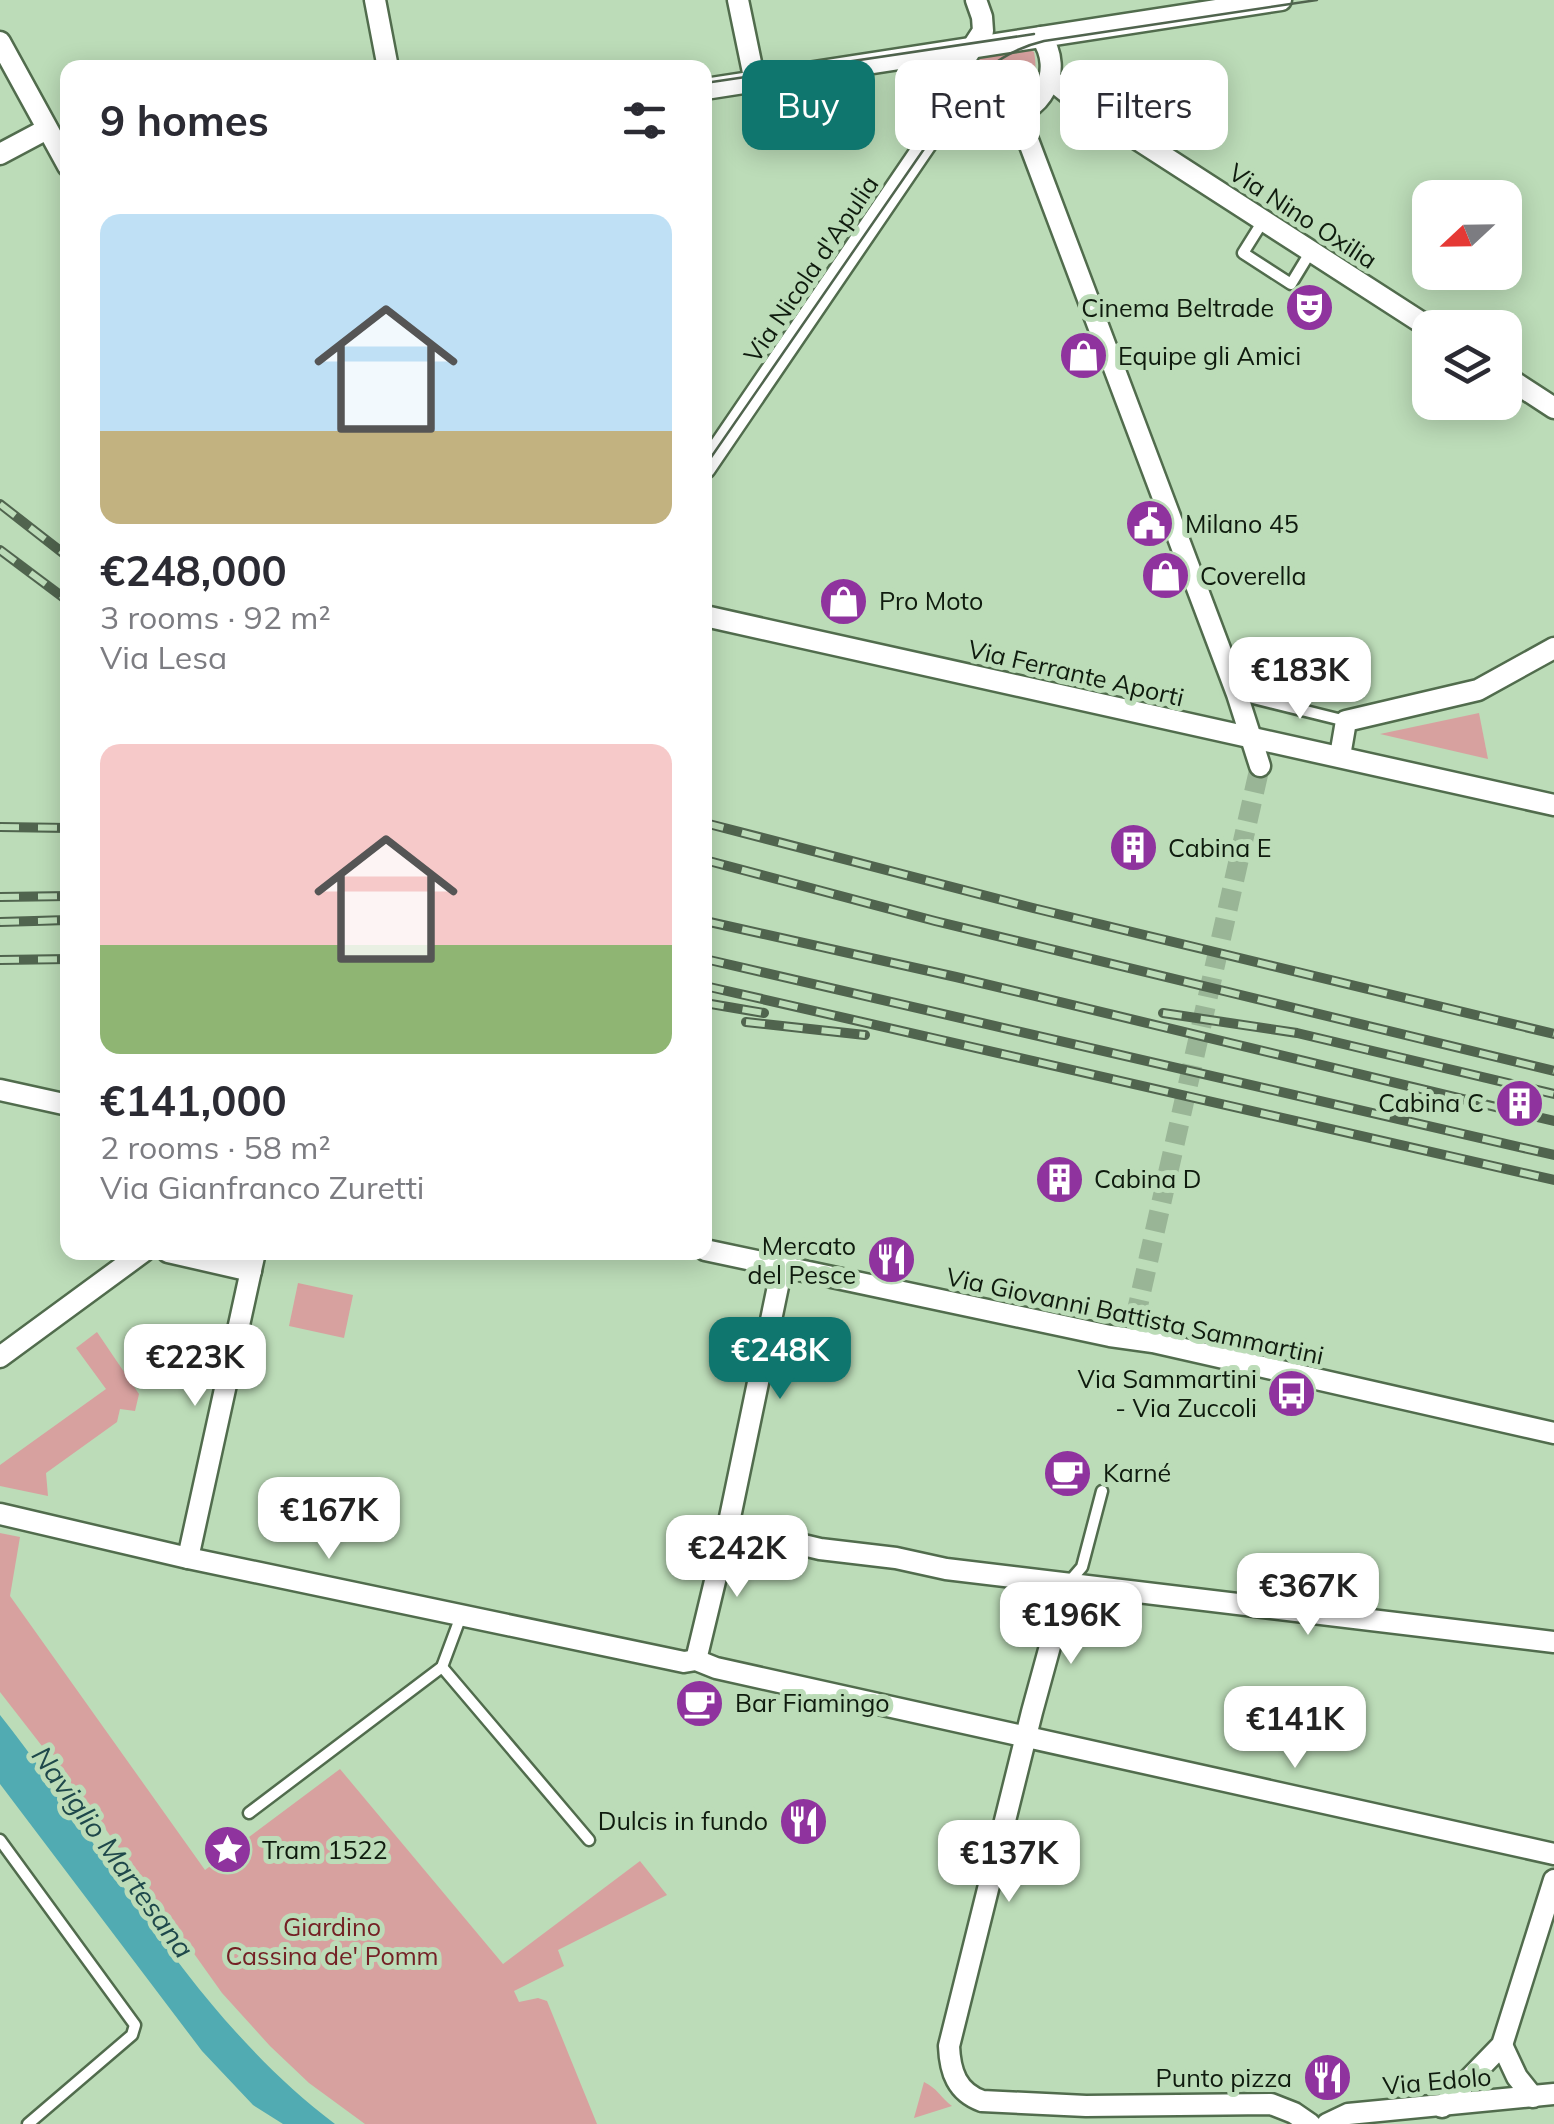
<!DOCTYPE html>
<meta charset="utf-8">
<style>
body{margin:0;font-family:Mulish,sans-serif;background:#f2f2f3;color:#2b2b33;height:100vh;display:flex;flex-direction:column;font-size:38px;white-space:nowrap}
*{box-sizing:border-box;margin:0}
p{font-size:32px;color:#7c7c81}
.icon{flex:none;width:55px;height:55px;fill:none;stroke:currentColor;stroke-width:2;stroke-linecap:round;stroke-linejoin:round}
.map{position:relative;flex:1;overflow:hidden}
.sheet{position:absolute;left:60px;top:60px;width:652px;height:1200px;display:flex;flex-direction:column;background:#fff;border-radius:20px;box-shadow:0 5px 25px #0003}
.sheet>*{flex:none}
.top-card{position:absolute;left:742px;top:60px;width:660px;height:90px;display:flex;gap:20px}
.needle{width:65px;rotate:248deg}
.fabs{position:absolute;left:1412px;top:180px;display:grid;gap:20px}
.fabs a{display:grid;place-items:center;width:110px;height:110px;border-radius:20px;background:#fff;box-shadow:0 5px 25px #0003;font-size:50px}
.price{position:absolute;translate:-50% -85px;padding:0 22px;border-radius:20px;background:#fff;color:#222;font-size:32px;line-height:65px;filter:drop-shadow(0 2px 5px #0008)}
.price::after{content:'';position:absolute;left:50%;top:60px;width:30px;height:22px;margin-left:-15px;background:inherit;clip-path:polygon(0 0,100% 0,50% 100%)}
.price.selected{background:#0f766e;color:#fff}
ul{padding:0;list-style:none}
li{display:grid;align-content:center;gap:20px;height:530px;padding:0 40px}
li span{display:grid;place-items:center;height:310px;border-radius:20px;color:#555}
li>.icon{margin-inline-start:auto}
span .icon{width:180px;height:180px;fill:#fffc;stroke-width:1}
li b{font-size:42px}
h2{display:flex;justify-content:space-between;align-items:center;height:120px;padding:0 40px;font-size:42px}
.tag{padding:0 35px;border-radius:20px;background:#fff;box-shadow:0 5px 25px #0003;font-size:35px;line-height:90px}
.tag.selected{background:#0f766e;color:#fff}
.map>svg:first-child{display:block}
.green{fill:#d7a19f}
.water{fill:#51abb2}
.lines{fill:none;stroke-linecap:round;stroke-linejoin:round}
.street-tunnel{stroke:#99b596;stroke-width:20;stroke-dasharray:20 10;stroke-linecap:butt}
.lane-casing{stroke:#516c4d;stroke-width:15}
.street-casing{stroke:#516c4d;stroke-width:25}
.lane{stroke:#fff;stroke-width:10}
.street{stroke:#fff;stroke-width:20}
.tram{stroke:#50644e;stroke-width:2.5}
.rail-casing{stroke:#50644e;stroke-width:10}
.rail{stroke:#bcdcb8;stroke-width:6;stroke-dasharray:19;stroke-linecap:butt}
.labels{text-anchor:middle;stroke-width:10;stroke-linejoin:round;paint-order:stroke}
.street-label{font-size:25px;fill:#0f1b0e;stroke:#bcdcb8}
.poi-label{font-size:25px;fill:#0f1b0e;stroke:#bcdcb8;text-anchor:start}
.park-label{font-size:25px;fill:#742125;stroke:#bcdcb8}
.water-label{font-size:28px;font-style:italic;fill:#1e484b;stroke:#bcdcb8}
</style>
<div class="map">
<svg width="1554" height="2124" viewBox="0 0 1554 2124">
<rect width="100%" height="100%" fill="#bcdcb8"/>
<!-- green -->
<g class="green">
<path d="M1020,45L1034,52C1045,108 994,119 963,79L974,52Z"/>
<path d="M1479,713L1488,759L1380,734Z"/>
<path d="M298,1283L353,1295L344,1338L289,1326Z"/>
<path d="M97,1332L139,1394L135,1411L120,1409L117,1422L46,1473L48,1496L0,1486V1465L106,1389L76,1348Z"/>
<path d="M0,1533L20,1537L10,1596L205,1870L340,1769L503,1964L640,1861L667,1895L558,1950L564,1966L514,1991L519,2002L538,1998L547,2001L597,2124H365L309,2083L270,2046L222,1993L94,1813L0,1692Z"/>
<path d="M924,2082C937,2088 941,2098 952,2106L914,2118Z"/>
</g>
<!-- water -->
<path class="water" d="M0,1715C110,1854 191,2015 335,2124H283L253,2105L202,2051L0,1784Z"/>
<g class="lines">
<!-- street-tunnel -->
<path class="street-tunnel" d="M1135,1319L1260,766"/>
<defs>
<g id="lane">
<path d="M1263,221L1243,253L1291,284L1311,251"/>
<path d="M1237,694L1346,721"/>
<path d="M1069,1582L1082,1567L1102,1491"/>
<path d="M442,1667L589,1840"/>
<path d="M249,1813L442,1667L461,1616"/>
<path d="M0,1840L135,2025L132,2035L28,2124"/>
</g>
<g id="street">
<path d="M375,0L388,68"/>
<path d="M738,0L755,82"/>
<path d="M0,42L68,166"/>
<path d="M1050,79L1075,99L1430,328"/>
<path d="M705,89L1281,0"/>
<path d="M957,98C971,106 984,115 1000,116C1042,116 1065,70 1041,37"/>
<path d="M957,98L959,68L983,31L982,17L976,0"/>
<path d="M1015,115L1028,140L1237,694L1260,766"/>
<path d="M0,154L47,129"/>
<path d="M1505,376L1554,408"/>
<path d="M705,468L957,98"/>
<path d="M705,616L1554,805"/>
<path d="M1340,756L1346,721L1478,690L1554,648"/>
<path d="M0,1090L68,1105"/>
<path d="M705,1250L1110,1336L1153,1342L1554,1433"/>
<path d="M168,1252L251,1271"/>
<path d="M0,1357L143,1252"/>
<path d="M0,1514L188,1558L684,1662L696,1660L716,1668L1554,1854"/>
<path d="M728,1527L820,1549L896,1558L946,1569L1554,1642"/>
<path d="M188,1558L255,1252"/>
<path d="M1067,1584L1032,1712L949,2046C950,2072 957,2092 982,2101L1086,2106L1271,2104L1294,2113L1310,2124"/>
<path d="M696,1660L728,1527L782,1267"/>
<path d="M1502,2045L1517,2077L1533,2097"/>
<path d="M1442,2107L1502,2045L1554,1880"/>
<path d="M1327,2124L1348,2114L1554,2094"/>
</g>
</defs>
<!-- lane casing -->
<use href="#lane" class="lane-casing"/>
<!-- street casing -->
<use href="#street" class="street-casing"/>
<!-- lane -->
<use href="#lane" class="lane"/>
<!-- street -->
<use href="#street" class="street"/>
<!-- tram -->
<g class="tram">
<path d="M705,83L1034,34"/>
<path d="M705,466L962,94C984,67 1010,49 1044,41L1317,0"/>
</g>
<defs>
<g id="rail">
<path d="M0,504L68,557"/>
<path d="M0,550L68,601"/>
<path d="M705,823L1033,908L1554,1034"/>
<path d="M0,827L68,828"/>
<path d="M705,860L935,921L1554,1071"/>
<path d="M0,897L68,896"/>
<path d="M705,921L956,977L1554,1121"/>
<path d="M0,922L68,920"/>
<path d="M705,959L1554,1155"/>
<path d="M0,960L68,959"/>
<path d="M705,986L1554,1180"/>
<path d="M705,1003L764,1013"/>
<path d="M1163,1013L1297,1033L1554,1094"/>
<path d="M746,1022L865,1035"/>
</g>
</defs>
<!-- rail casing -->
<use href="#rail" class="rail-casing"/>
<!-- rail -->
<use href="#rail" class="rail"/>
</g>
<!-- icons -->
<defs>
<symbol id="theatre-disc" viewBox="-11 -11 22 22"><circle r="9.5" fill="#8f339e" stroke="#bcdcb8"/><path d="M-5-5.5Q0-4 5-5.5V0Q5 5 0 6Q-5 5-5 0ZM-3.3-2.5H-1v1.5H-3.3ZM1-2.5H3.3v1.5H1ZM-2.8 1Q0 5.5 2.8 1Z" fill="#fff"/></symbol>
<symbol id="shop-disc" viewBox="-11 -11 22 22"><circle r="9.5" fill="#8f339e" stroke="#bcdcb8"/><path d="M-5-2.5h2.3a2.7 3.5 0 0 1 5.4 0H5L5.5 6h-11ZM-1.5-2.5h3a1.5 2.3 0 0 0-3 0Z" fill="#fff"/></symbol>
<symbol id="civic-disc" viewBox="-11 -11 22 22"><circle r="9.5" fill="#8f339e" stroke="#bcdcb8"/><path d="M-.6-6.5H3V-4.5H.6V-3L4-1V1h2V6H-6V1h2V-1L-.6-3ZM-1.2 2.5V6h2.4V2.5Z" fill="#fff"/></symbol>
<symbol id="building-disc" viewBox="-11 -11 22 22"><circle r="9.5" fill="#8f339e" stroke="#bcdcb8"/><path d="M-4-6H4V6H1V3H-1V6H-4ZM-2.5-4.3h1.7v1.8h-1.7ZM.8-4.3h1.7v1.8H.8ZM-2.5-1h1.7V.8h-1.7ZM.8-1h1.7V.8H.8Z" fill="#fff"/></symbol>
<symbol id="restaurant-disc" viewBox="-11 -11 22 22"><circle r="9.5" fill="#8f339e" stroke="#bcdcb8"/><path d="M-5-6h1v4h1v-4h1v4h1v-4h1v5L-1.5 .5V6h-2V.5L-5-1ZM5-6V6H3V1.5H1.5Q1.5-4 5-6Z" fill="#fff"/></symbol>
<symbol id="bus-disc" viewBox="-11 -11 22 22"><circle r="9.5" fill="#8f339e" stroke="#bcdcb8"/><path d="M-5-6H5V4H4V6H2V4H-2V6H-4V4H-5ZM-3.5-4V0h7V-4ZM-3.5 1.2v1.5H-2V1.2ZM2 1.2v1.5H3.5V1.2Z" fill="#fff"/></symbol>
<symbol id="cafe-disc" viewBox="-11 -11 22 22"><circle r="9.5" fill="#8f339e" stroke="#bcdcb8"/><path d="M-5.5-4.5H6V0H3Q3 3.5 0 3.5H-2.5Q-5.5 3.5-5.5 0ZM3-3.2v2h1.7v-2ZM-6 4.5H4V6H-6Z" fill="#fff"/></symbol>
<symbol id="sight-disc" viewBox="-11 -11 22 22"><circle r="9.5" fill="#8f339e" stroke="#bcdcb8"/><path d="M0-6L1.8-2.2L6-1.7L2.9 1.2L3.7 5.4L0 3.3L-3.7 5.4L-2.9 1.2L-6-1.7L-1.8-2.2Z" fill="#fff"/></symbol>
</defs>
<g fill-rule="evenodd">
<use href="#theatre-disc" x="1282" y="280" width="55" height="55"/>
<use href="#shop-disc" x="1056" y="328" width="55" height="55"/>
<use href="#civic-disc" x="1122" y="496" width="55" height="55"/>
<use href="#shop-disc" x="1138" y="548" width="55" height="55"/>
<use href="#shop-disc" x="816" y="574" width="55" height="55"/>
<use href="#building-disc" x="1106" y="820" width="55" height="55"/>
<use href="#building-disc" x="1492" y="1076" width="55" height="55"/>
<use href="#building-disc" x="1032" y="1152" width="55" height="55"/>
<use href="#restaurant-disc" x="864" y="1232" width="55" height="55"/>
<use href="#bus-disc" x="1264" y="1366" width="55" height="55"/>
<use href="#cafe-disc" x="1040" y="1446" width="55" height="55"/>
<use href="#cafe-disc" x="672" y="1676" width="55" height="55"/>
<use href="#restaurant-disc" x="776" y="1794" width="55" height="55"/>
<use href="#sight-disc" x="200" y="1822" width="55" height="55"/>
<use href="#restaurant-disc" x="1300" y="2050" width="55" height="55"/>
</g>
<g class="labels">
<!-- street labels -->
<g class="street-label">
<text transform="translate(1303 216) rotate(33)" y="9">Via Nino Oxilia</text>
<text transform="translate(811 269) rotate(-56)" y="9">Via Nicola d'Apulia</text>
<text transform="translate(1076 673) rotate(13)" y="9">Via Ferrante Aporti</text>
<text transform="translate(1135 1316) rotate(12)" y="9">Via Giovanni Battista Sammartini</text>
<text transform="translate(1437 2081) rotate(-5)" y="9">Via Edolo</text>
</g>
<!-- poi labels -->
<g class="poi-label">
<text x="1274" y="317" text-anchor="end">Cinema Beltrade</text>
<text x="1118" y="365">Equipe gli Amici</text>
<text x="1185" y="533">Milano 45</text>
<text x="1200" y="585">Coverella</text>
<text x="879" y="610">Pro Moto</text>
<text x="1168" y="857">Cabina E</text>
<text x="1484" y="1112" text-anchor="end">Cabina C</text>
<text x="1094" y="1188">Cabina D</text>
<text x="856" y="1255" text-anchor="end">Mercato<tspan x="856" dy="29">del Pesce</tspan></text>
<text x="1257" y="1388" text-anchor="end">Via Sammartini<tspan x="1257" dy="29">- Via Zuccoli</tspan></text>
<text x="1103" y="1482">Karné</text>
<text x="735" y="1712">Bar Fiamingo</text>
<text x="768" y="1830" text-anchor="end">Dulcis in fundo</text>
<text x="262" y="1859">Tram 1522</text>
<text x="1292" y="2087" text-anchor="end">Punto pizza</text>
</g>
<!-- park labels -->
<g class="park-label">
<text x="332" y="1936">Giardino<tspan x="332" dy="29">Cassina de' Pomm</tspan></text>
</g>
<!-- water labels -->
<g class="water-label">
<text transform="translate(113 1852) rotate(54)" y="10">Naviglio Martesana</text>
</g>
</g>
</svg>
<div class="fabs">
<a><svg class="needle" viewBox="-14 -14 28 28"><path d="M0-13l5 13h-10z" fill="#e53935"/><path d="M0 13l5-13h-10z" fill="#7c7c81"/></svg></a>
<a><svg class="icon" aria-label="layers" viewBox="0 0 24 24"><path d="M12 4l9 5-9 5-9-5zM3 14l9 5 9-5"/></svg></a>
</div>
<b class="price" style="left:1300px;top:722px">€183K</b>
<b class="price selected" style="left:780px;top:1402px">€248K</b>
<b class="price" style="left:195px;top:1409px">€223K</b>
<b class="price" style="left:329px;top:1562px">€167K</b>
<b class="price" style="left:737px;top:1600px">€242K</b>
<b class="price" style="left:1308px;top:1638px">€367K</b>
<b class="price" style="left:1071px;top:1667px">€196K</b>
<b class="price" style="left:1295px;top:1771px">€141K</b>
<b class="price" style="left:1009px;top:1905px">€137K</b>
<div class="top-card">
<a class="tag selected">Buy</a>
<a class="tag">Rent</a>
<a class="tag">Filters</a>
</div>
<section class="sheet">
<h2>9 homes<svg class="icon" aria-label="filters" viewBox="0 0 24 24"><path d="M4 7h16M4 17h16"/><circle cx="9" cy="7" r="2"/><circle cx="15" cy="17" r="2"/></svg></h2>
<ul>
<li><span style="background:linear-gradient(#bfe0f5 70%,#c2b280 0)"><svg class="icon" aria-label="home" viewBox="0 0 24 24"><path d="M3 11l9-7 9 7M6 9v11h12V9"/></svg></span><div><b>€248,000</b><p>3 rooms · 92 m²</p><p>Via Lesa</p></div></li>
<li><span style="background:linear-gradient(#f6c9c9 65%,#8fb573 0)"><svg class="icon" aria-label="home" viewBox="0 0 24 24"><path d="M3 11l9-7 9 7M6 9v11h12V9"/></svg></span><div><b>€141,000</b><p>2 rooms · 58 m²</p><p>Via Gianfranco Zuretti</p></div></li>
</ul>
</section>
</div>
